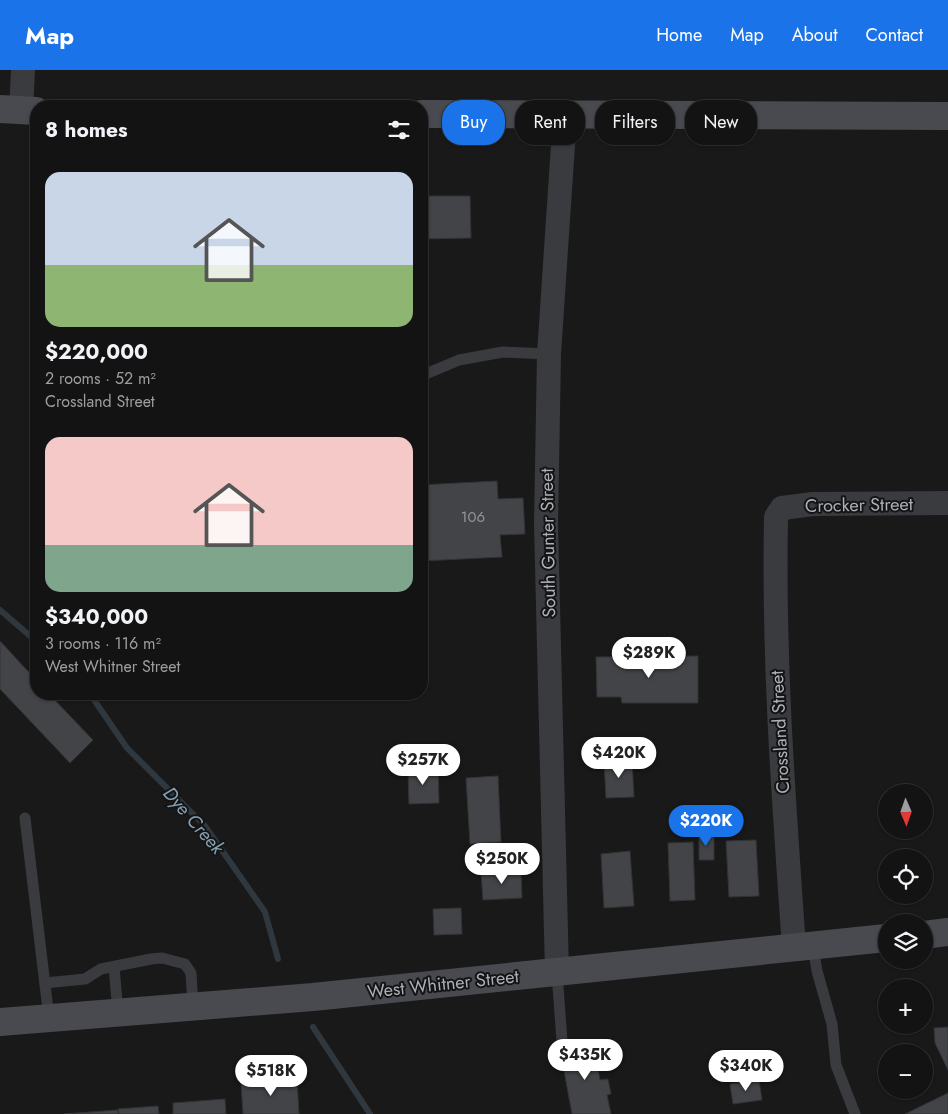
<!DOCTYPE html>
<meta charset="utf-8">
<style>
body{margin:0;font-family:Jost,sans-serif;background:#1c1c1d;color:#f1f3f6;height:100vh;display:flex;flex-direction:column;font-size:19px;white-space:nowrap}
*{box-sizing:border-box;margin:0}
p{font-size:16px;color:#9d9ea0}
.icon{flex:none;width:28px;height:28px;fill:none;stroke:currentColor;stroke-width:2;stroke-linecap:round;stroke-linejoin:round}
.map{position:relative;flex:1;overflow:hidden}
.details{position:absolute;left:30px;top:30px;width:398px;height:600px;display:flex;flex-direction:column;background:#131314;border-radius:20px;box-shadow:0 1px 4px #0004,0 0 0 1px #323234}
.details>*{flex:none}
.hud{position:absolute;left:442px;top:30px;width:430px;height:45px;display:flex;gap:10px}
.needle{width:32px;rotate:178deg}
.tools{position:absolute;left:878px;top:714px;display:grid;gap:10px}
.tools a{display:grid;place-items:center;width:55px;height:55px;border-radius:50%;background:#131314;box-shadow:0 1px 4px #0004,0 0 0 1px #323234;font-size:25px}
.price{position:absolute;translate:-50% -42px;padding:0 11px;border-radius:18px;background:#fff;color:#222;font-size:16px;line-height:32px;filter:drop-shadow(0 1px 2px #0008)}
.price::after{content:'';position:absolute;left:50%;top:30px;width:15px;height:11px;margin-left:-8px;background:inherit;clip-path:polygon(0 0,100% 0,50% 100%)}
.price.selected{background:#1a73e8;color:#fff}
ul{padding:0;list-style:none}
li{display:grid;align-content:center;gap:10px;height:265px;padding:0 15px}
li span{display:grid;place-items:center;height:155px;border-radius:15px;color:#555}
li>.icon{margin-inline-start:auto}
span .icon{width:90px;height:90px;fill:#fffc;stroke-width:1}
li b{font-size:21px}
h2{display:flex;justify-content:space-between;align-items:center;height:60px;padding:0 15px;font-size:21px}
.chip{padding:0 18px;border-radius:20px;background:#131314;box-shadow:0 1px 4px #0004,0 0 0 1px #323234;font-size:18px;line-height:45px}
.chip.selected{background:#1a73e8;color:#fff}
header{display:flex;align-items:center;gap:30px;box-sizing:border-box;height:70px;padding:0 25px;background:#1a73e8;color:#fff}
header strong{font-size:24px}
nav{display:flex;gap:28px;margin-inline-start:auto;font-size:18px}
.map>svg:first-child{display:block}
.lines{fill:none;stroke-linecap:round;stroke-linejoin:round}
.stream{stroke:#2f383e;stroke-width:6}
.building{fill:#434447;stroke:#333336}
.lane{stroke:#3a3b3f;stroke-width:11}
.street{stroke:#3a3b3f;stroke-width:24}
.secondary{stroke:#484a4f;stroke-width:28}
.labels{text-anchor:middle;stroke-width:4;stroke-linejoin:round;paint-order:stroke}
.number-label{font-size:15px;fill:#92969c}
.street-label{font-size:18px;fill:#acb1b9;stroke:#141415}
.water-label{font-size:19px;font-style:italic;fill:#869fb1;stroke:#141415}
</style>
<header>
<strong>Map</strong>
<nav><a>Home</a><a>Map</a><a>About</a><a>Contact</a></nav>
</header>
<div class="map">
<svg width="948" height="1044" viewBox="0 0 948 1044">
<rect width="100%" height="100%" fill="#19191a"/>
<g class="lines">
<!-- stream -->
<g class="stream">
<path d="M0,540L36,571"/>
<path d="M90,624L127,678L205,756L265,842L278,889"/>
<path d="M313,957L370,1044"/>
</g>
</g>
<!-- building -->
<g class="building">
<path d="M421,126H470L471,168L421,169Z"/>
<path d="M497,411L498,429L523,428L525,464L500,465L502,487L421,491V415Z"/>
<path d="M0,571L36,610V624H49L93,670L70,693L0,619Z"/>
<path d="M698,586V633H622L621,627H597L596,587Z"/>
<path d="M632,690L634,727L606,728L604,691Z"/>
<path d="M438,699L439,733L409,734L408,700Z"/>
<path d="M498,706L501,772L470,774L466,708Z"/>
<rect x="699" y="764" width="15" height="26"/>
<path d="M756,770L759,826L729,827L726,771Z"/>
<path d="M693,772L695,830L670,831L668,773Z"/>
<path d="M630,781L634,836L604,838L601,784Z"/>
<path d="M521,801L522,828L483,830L481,803Z"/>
<path d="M461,838L462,864L434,865L433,839Z"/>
<path d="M948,957V1000L935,973L934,958Z"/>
<path d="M593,973L600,1010L608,1009L611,1024L607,1025L611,1044H572L560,979Z"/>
<path d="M297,1009L299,1044H243L241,1013Z"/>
<path d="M759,1010L762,1030L733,1034L730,1014Z"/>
<path d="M948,1023V1044H905Z"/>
<path d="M225,1029L226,1044H173V1033Z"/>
<path d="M158,1036L159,1044H119L118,1039Z"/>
<path d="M118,1040V1044H64Z"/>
</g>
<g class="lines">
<!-- lane -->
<g class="lane">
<path d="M421,306L459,290L503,282L549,284"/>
<path d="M25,748L49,948"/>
<path d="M813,876L817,901L832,954L836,995L855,1044"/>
<path d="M114,897L118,942"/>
<path d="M557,903L562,971"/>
<path d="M45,913L85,909L101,899L151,889L162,888L185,894L191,903L193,936"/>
</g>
<!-- street -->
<g class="street">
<path d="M21,41L23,0"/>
<path d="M794,877C784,734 773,591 776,447L782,438L813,434L948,433"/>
<path d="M557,903L546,454L549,284L565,45"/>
</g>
<!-- secondary -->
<g class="secondary">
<path d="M0,39L36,41"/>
<path d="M421,44L948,46"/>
<path d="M924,865L948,862"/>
<path d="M0,952L313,927L886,868"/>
</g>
</g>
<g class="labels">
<!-- number labels -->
<g class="number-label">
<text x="473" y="452">106</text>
</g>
<!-- street labels -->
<g class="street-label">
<text transform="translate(859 435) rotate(-1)" y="6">Crocker Street</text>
<text transform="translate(548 473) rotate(-91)" y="6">South Gunter Street</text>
<text transform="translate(780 662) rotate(-93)" y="6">Crossland Street</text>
<text transform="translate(443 914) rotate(-6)" y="6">West Whitner Street</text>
</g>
<!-- water labels -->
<g class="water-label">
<text transform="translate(194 750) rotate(49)" y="7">Dye Creek</text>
</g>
</g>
</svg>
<div class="tools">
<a><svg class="needle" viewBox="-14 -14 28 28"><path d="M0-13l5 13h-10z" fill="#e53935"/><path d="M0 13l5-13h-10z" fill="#9d9ea0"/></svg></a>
<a><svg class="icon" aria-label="locate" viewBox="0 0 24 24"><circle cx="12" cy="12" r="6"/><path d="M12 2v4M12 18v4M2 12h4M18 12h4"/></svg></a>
<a><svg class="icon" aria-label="layers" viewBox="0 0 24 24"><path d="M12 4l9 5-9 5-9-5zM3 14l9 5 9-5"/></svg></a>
<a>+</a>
<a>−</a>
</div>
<b class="price" style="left:649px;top:609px">$289K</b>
<b class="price" style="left:619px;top:709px">$420K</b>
<b class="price" style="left:423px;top:716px">$257K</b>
<b class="price selected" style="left:706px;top:777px">$220K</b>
<b class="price" style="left:502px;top:815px">$250K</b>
<b class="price" style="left:585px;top:1011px">$435K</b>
<b class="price" style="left:746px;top:1022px">$340K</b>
<b class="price" style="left:271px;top:1027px">$518K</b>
<div class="hud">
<a class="chip selected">Buy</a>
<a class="chip">Rent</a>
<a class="chip">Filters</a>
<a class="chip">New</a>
</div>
<section class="details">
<h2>8 homes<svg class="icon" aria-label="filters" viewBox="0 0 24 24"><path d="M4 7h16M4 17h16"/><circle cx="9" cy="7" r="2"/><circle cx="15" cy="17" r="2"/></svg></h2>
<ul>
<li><span style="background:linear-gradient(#c9d6e8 60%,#8fb573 0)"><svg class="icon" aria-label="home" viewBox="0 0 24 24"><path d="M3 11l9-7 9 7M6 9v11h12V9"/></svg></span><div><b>$220,000</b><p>2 rooms · 52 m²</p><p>Crossland Street</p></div></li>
<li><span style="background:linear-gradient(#f6c9c9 70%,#7fa58c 0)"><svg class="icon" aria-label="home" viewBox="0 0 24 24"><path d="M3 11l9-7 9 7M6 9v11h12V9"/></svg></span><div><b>$340,000</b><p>3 rooms · 116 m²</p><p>West Whitner Street</p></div></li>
</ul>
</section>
</div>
